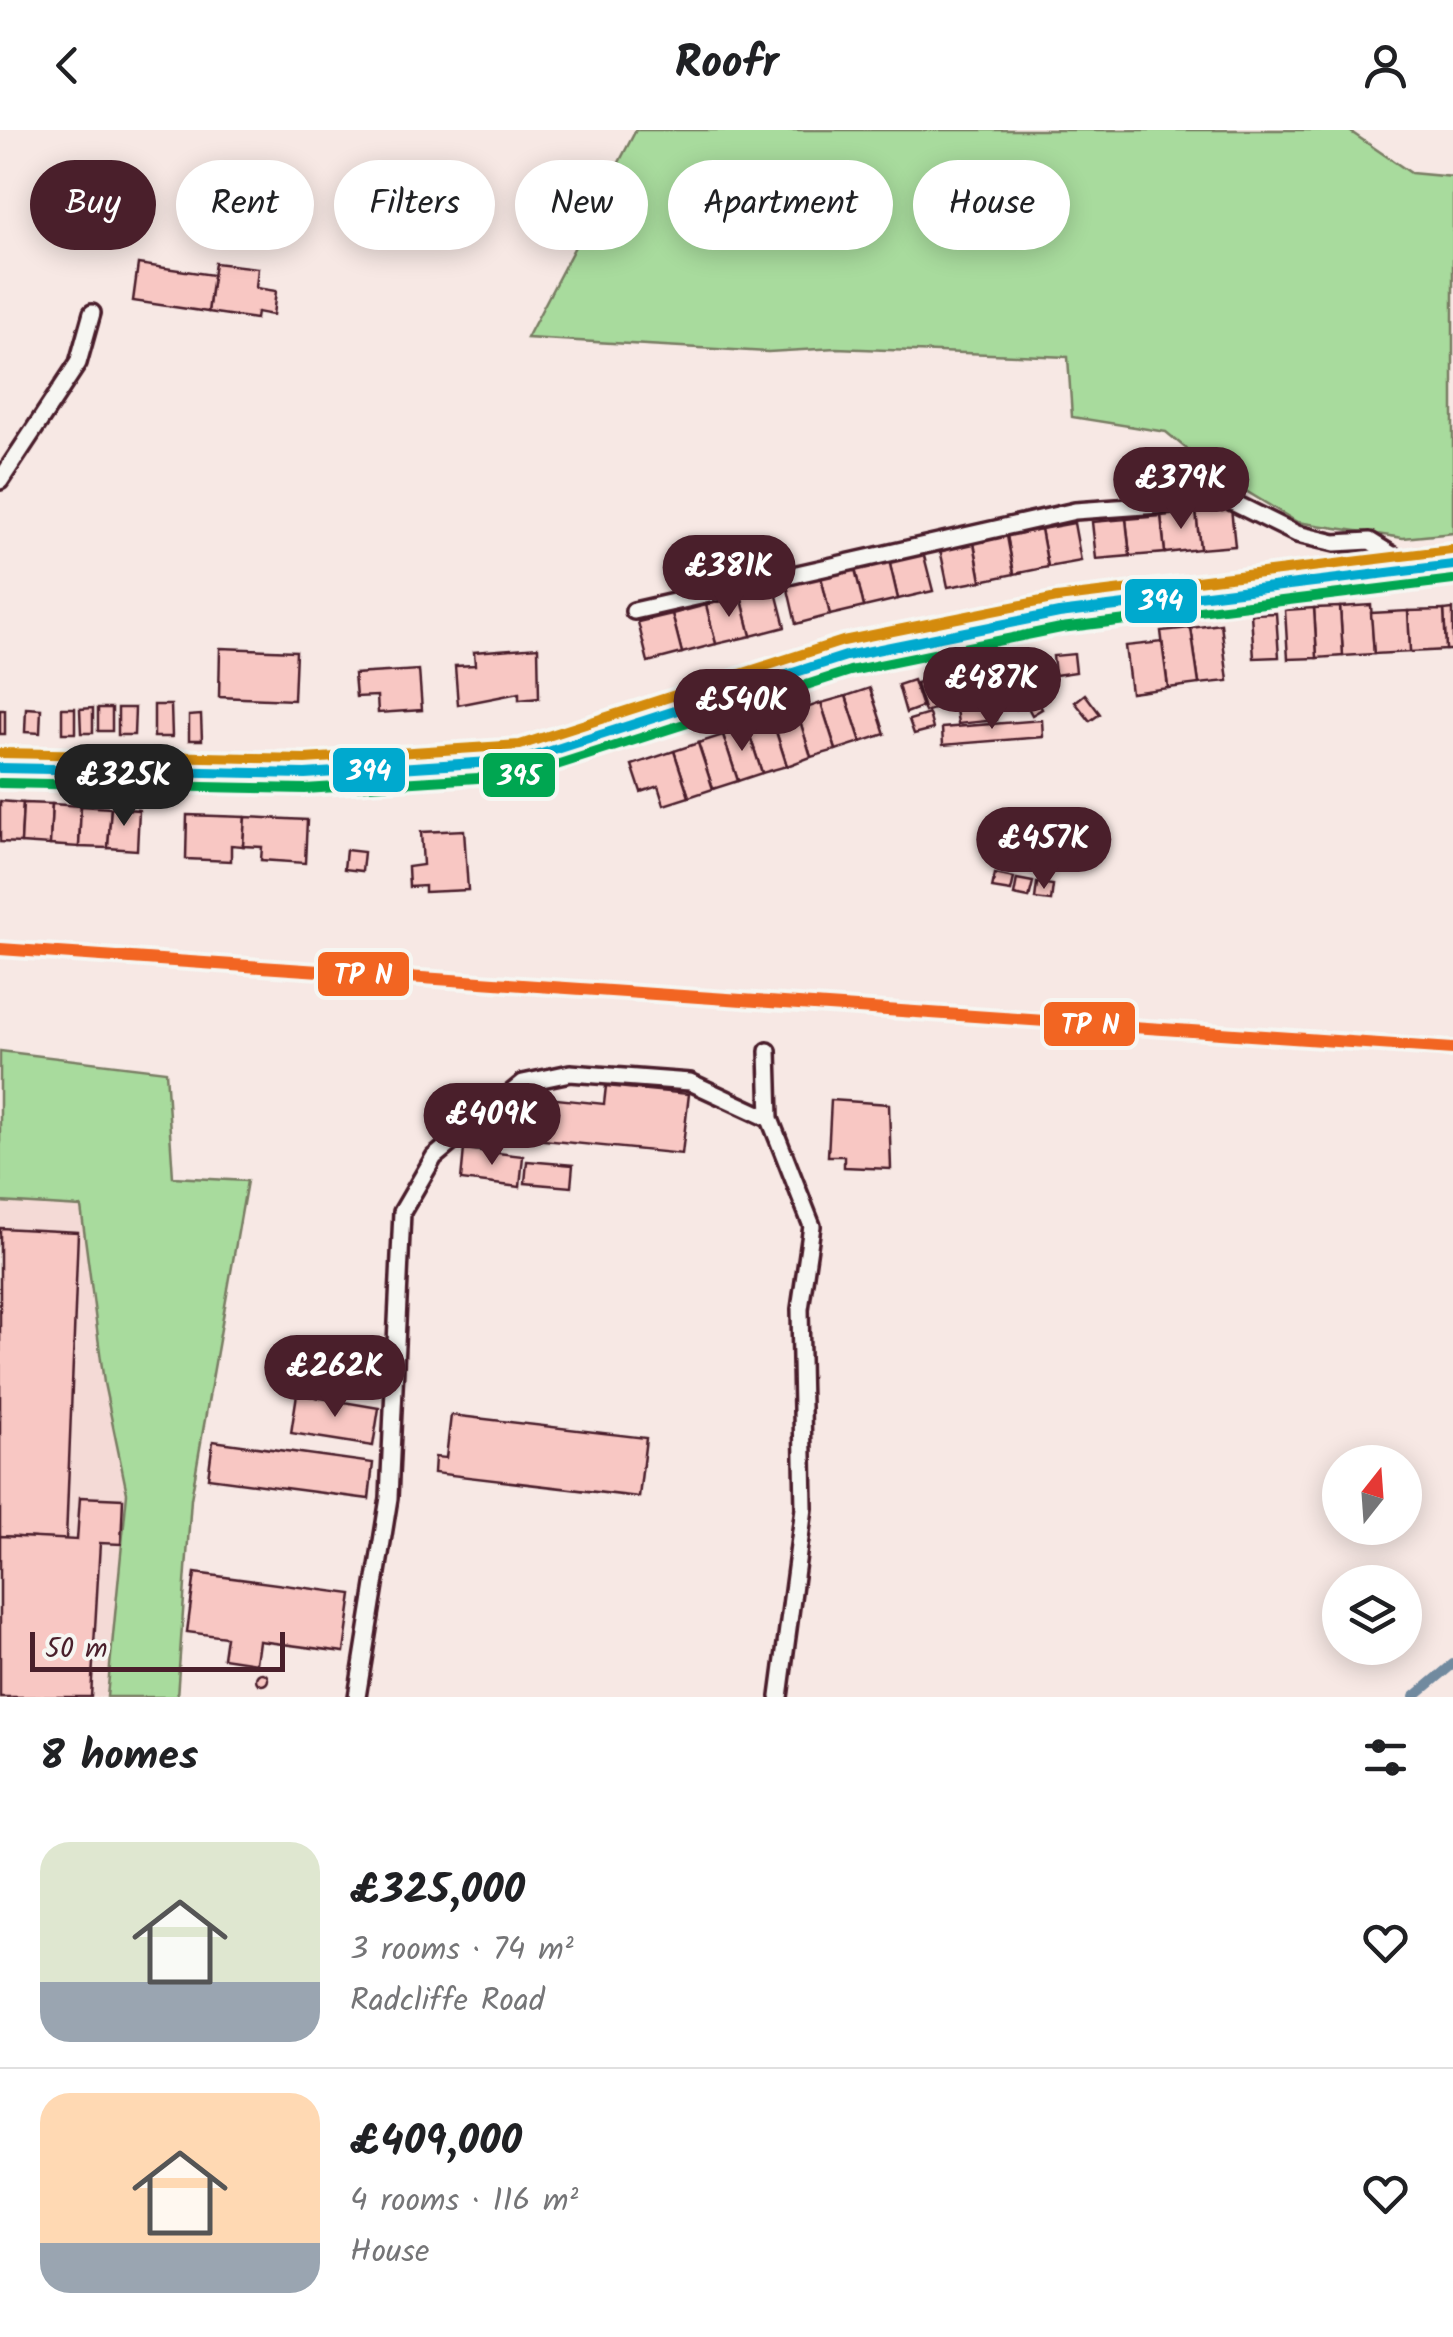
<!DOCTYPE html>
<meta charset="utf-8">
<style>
body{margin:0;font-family:Kalam,sans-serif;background:#f2f2f2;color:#202124;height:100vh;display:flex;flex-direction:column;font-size:38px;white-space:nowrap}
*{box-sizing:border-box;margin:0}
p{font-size:32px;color:#757577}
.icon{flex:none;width:55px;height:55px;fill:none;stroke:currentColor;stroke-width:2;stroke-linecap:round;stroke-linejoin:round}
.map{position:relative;height:1567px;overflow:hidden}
.sheet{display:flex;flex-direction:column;background:#fff;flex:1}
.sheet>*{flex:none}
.hud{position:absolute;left:30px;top:30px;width:1395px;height:90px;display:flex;gap:20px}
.needle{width:65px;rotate:17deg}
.fabs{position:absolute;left:1322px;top:1315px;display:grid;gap:20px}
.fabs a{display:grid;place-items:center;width:100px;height:100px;border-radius:50%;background:#fff;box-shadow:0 5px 25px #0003;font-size:50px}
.scale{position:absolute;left:30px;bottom:25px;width:255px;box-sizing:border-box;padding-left:10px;border:5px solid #4a1f2b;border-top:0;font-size:28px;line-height:35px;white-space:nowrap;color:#4a1f2b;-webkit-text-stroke:8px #f6f6f2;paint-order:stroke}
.price{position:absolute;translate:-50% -85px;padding:0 22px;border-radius:35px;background:#4a1f2b;color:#fff;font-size:32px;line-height:65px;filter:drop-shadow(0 2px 5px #0008)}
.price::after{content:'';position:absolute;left:50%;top:60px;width:30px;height:22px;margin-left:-15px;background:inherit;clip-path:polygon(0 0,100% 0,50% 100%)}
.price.active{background:#222;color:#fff}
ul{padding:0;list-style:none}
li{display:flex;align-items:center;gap:30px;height:250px;padding:0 40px}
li+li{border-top:2px solid #e0e0e0}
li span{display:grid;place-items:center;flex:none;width:280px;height:200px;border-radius:30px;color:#555}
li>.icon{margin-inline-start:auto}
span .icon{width:120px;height:120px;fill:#fffc;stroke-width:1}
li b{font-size:42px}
h2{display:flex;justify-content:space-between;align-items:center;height:120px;padding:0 40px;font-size:42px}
.pill{padding:0 35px;border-radius:45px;background:#fff;box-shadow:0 5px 25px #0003;font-size:35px;line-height:90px}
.pill.active{background:#4a1f2b;color:#fff}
header{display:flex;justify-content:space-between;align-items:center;height:130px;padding:0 40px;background:#fff;font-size:45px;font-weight:700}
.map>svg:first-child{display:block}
.built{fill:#f4dad6}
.green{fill:#a8db9d;stroke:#797d64;stroke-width:2.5}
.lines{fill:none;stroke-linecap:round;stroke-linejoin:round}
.stream{stroke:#718a9f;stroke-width:10}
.building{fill:#f8c7c3;stroke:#4a1f2b;stroke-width:2.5}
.service-casing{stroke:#4a1f2b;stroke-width:22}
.tertiary-casing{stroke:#4a1f2b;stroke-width:42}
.service{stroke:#f6f6f2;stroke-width:15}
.tertiary{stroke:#f6f6f2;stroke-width:35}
.bus-1-casing{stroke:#f6f6f2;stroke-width:18}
.bus-2-casing{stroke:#f6f6f2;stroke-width:18}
.bus-3-casing{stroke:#f6f6f2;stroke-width:18}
.bus-1{stroke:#00a9ce;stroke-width:10}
.bus-2{stroke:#00a651;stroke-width:10}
.bus-3{stroke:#d48b09;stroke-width:10}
.rail-1-casing{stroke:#f6f6f2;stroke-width:20}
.rail-1{stroke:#f26522;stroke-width:12}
.line-badge{stroke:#f6f6f2;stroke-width:4}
.badge-label{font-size:28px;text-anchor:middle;font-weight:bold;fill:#fff}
</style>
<header><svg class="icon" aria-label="back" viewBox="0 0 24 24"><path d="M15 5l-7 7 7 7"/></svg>Roofr<svg class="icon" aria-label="person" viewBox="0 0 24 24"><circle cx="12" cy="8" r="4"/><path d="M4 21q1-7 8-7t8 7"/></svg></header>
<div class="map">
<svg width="1453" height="1567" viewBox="0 0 1453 1567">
<rect width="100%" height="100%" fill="#f7e8e4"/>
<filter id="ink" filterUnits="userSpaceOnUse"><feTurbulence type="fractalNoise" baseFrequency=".01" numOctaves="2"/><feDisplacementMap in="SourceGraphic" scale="20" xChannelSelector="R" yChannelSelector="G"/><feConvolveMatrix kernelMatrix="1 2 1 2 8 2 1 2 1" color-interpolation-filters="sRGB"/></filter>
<g filter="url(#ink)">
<!-- built -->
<path class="built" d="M0,1072L81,1076L104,1253L127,1363L107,1567H0Z"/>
<!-- green -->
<g class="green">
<path d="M636,0H1348L1411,43L1453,47V403L1403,408L1297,392L1216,343L1166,302L1072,287L1068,227L836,218L768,222L527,208Z"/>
<path d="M0,921L166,941L173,1047L247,1051L191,1369L177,1567H107L127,1363L104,1253L81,1077L0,1072Z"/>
</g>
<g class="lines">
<!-- stream -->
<path class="stream" d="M1414,1567L1453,1534"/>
</g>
<!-- building -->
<g class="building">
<path d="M215,133L258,138L256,158L276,161L273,185L257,182L256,189L208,182Z"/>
<path d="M138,134L213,145L208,182L133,171Z"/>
<path d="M1231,378L1235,416L1200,419L1196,382Z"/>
<path d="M1196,382L1200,419L1165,423L1161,386Z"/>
<path d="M1161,386L1165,423L1130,426L1126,389Z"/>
<path d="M1126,389L1130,426L1096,429L1092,392Z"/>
<path d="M1074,393L1081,431L1048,437L1041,399Z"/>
<path d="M1041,399L1048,437L1014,444L1007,406Z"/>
<path d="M1007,406L1014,444L981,451L974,413Z"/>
<path d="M974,413L981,451L948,457L940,419Z"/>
<path d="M923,422L933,461L898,469L889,430Z"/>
<path d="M889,430L898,469L864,477L855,439Z"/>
<path d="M855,439L864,477L830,485L821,447Z"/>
<path d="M821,447L830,485L796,494L787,455Z"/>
<path d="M775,458L785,497L751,506L741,466Z"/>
<path d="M741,466L751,506L716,514L706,475Z"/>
<path d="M706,475L716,514L682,523L672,484Z"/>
<path d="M1371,475L1374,524L1343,526L1340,477Z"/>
<path d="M1340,477L1343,526L1317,528L1314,478Z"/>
<path d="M1314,478L1317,528L1288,529L1285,480Z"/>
<path d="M1453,479V520H1446L1444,480Z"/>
<path d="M1444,480L1446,520L1410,522L1408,481Z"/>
<path d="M1408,481L1410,522L1374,524L1371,483Z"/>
<path d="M1276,483L1279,527L1254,528L1251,484Z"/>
<path d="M672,484L682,523L648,532L638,492Z"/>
<path d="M1221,494L1228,551L1199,554L1191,498Z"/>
<path d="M1191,498L1199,554L1168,558L1161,501Z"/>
<path d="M1162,512L1168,558L1131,563L1125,516Z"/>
<path d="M538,517L539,568L519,570V563L458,575L455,536L475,535L474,522Z"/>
<path d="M220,518L296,521L294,570L219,567Z"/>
<path d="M1074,524L1076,542L1055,545L1053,526Z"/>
<path d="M419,540L422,580L378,583L377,566L356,567L354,544Z"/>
<path d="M958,540L966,568L925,582L916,553Z"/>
<path d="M977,540L990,544L985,561L972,557Z"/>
<path d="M994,549L1023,557L1016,579L987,570Z"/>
<path d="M913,550L922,577L906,583L898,555Z"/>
<path d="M870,558L885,604L861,612L846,566Z"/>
<path d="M1033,562L1042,579L1032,585L1023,568Z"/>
<path d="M1085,564L1100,584L1090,591L1075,572Z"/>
<path d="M846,566L861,612L836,620L821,573Z"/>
<path d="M821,573L836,620L811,627L797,581Z"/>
<path d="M995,574L997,590L958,594L956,579Z"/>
<path d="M154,575H171L172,607H154Z"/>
<path d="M26,578L41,579L40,603L25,602Z"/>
<rect x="62" y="578" width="13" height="25"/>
<path d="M93,578V603H81L80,579Z"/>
<rect x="98" y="578" width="14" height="23"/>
<path d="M118,578H135L134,605H118Z"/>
<rect x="0" y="580" width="5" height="24"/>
<path d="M797,581L811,627L787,636L772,589Z"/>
<path d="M929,584L933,599L914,604L909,590Z"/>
<path d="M201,585L202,610H189V586Z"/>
<path d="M772,589L787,636L762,643L747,597Z"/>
<path d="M1042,590L1043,607L943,615L942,598Z"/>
<path d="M747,597L762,643L738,651L723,605Z"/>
<path d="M723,605L738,651L713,659L698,613Z"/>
<path d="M698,613L713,659L689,667L674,621Z"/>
<path d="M674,621L689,667L664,675L658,656L641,662L632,635Z"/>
<path d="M0,671L23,673L21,713L0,712Z"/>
<path d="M23,673L52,674L50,715L21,713Z"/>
<path d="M52,674L81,676L79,717L50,715Z"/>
<path d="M81,676L111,678L108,718L79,717Z"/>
<path d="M111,678L139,680L137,720L108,718Z"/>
<path d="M187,685L245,687L243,716L231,715V731L186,729Z"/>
<path d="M245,687L307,690L305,733L261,730L262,717L243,716Z"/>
<path d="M464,700L468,760L425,762V756L409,757L408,737L423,735L421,702Z"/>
<path d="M346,720L364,722L362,741L344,739Z"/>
<path d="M995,744L1014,748L1011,761L992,758Z"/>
<path d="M1017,749L1033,752L1029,768L1014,765Z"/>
<path d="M1037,753L1053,755L1051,771L1035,769Z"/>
<path d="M606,956L689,964L682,1024L533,1009L538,967L604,974Z"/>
<path d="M831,970L889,974L891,1039L844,1037V1026H828Z"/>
<path d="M464,1019L523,1026L520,1057L461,1050Z"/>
<path d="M527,1031L573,1035L571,1057L525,1053Z"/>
<path d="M0,1098L78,1102L66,1410L0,1406Z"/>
<path d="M297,1264L379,1278L373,1316L291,1303Z"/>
<path d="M451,1285L646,1308L639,1367L434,1343L435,1327L446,1328Z"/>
<path d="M213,1311L373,1333L369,1369L208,1348Z"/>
<path d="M80,1367L123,1369L121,1414L100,1413L91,1567H0V1406L77,1410Z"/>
<path d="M195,1443L352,1464L344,1522L259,1511L256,1533L223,1528L226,1507L187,1502Z"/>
<circle cx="262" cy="1549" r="6"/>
</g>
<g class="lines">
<defs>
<g id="service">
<path d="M0,351L78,233L92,183"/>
<path d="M634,481L1075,381L1228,370L1297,404L1335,413L1370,411L1407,434"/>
<path d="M768,921L770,989L812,1096L800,1179L804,1378L779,1567"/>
<path d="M357,1567L389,1368L402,1082L434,1027L523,953L570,943L690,952L770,989"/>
</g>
<path id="tertiary" d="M0,638L305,644L523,630L846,526L1059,483L1453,435"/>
</defs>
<!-- service casing -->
<use href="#service" class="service-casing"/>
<!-- tertiary casing -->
<use href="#tertiary" class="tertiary-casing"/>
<!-- service -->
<use href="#service" class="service"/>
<!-- tertiary -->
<use href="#tertiary" class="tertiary"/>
<defs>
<path id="bus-1" d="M0,638L305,644L523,630L846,526L1059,483L1453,435"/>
<path id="bus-2" d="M0,653L305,659L525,645L850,541L1061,498L1453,450"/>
<path id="bus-3" d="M0,623L305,629L520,615L843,511L1057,468L1451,420"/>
</defs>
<!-- bus-1 casing -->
<use href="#bus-1" class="bus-1-casing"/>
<!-- bus-2 casing -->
<use href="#bus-2" class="bus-2-casing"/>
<!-- bus-3 casing -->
<use href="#bus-3" class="bus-3-casing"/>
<!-- bus-1 -->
<use href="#bus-1" class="bus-1"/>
<!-- bus-2 -->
<use href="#bus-2" class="bus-2"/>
<!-- bus-3 -->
<use href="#bus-3" class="bus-3"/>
<defs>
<path id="rail-1" d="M0,819L1453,919"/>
</defs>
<!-- rail-1 casing -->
<use href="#rail-1" class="rail-1-casing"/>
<!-- rail-1 -->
<use href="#rail-1" class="rail-1"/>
</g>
</g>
<g class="line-badge">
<rect x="1123" y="447" width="76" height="48" rx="10" fill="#00a9ce"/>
<rect x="331" y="616" width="76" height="48" rx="10" fill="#00a9ce"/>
<rect x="481" y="621" width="76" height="48" rx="10" fill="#00a651"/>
<rect x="316" y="820" width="95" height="48" rx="10" fill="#f26522"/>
<rect x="1042" y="870" width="95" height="48" rx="10" fill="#f26522"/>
</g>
<g class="badge-label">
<text x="1161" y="480">394</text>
<text x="369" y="650">394</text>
<text x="519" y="655">395</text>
<text x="363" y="854">TP N</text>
<text x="1090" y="904">TP N</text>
</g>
</svg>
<div class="fabs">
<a><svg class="needle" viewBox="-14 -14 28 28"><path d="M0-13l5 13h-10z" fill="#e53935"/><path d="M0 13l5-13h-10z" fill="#757577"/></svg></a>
<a><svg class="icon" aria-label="layers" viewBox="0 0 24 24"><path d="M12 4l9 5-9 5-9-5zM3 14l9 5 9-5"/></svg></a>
</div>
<div class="scale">50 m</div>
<b class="price" style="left:1181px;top:402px">£379K</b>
<b class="price" style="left:729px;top:490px">£381K</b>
<b class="price" style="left:992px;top:602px">£487K</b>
<b class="price" style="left:742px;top:624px">£540K</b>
<b class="price active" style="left:124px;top:699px">£325K</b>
<b class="price" style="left:1044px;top:762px">£457K</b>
<b class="price" style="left:492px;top:1038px">£409K</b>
<b class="price" style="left:335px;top:1290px">£262K</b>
<div class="hud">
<a class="pill active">Buy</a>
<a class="pill">Rent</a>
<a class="pill">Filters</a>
<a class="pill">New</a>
<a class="pill">Apartment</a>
<a class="pill">House</a>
</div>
</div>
<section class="sheet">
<h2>8 homes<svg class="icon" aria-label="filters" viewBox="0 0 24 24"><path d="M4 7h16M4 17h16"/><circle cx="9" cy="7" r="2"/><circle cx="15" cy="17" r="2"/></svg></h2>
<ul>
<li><span style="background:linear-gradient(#dfe7d0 70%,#9aa5b1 0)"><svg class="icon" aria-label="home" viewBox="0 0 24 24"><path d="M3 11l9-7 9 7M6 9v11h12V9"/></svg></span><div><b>£325,000</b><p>3 rooms · 74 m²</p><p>Radcliffe Road</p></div><svg class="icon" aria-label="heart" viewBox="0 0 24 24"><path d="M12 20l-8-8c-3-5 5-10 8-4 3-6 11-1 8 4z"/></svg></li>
<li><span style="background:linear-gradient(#ffd9b3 75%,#9aa5b1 0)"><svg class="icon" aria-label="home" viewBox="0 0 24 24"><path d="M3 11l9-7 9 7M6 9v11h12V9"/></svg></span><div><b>£409,000</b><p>4 rooms · 116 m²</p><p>House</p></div><svg class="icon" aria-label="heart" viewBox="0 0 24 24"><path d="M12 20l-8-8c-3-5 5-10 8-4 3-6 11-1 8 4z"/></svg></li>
</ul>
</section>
